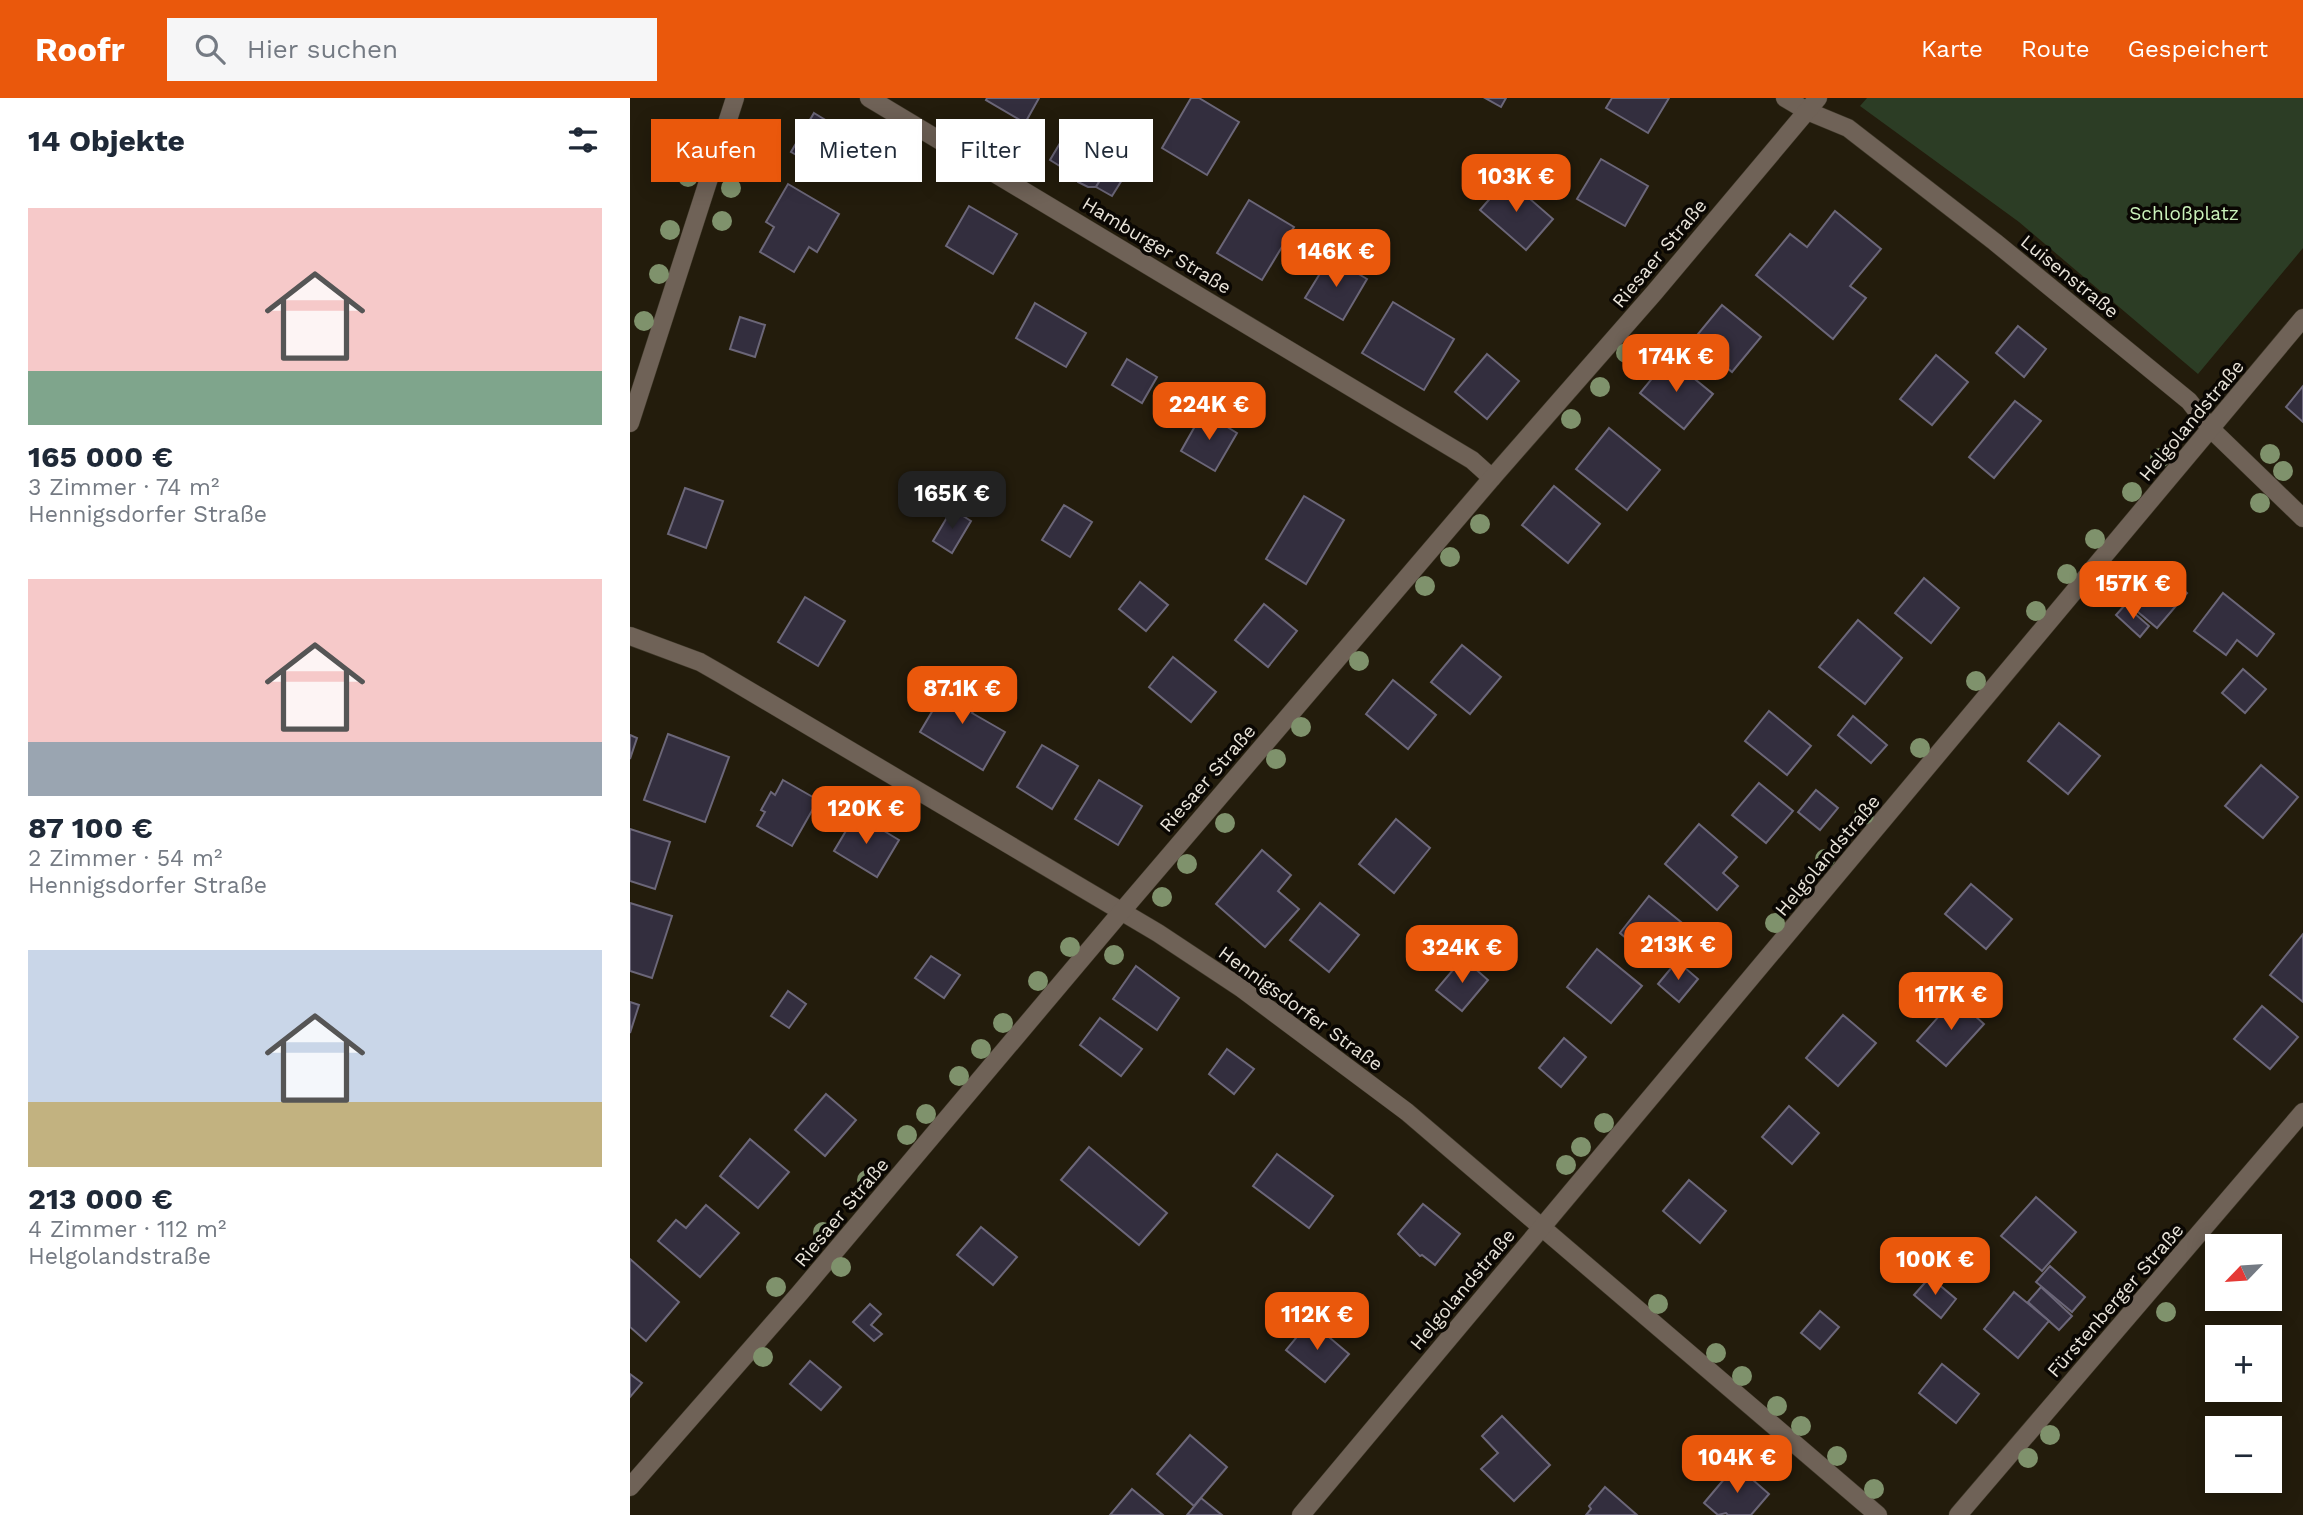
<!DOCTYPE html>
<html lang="de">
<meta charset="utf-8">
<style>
body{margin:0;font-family:"Work Sans",sans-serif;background:#f6f6f7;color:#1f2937;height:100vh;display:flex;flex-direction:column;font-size:26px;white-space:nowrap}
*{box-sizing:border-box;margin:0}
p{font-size:23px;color:#747a83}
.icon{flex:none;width:38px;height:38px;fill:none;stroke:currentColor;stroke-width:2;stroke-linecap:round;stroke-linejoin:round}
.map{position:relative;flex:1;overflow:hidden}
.panel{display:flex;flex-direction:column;background:#fff;width:630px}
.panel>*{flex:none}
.banner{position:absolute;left:21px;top:21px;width:665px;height:63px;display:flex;gap:14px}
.needle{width:46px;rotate:245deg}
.controls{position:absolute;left:1575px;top:1136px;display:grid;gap:14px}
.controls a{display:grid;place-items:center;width:77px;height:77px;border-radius:0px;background:#fff;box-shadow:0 4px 18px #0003;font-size:35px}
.price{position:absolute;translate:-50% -60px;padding:0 16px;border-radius:14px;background:#ea580c;color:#fff;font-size:23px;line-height:46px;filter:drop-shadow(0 2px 4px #0008)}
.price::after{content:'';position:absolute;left:50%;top:42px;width:21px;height:16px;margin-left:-10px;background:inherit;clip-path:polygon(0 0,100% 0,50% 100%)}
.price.selected{background:#222;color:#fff}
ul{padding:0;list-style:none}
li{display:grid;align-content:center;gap:14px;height:371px;padding:0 28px}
li span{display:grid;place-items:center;height:217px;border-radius:0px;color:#555}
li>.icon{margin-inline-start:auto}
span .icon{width:126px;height:126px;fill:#fffc;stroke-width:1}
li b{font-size:30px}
h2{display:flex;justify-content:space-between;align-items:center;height:84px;padding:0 28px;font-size:30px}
.chip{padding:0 24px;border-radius:0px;background:#fff;box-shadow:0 4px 18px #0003;font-size:24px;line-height:63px}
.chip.selected{background:#ea580c;color:#fff}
header{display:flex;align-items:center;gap:42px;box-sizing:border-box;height:98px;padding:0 35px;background:#ea580c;color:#fff}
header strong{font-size:33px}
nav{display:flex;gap:38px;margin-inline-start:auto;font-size:24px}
.search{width:490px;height:63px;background:#f6f6f7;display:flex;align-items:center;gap:18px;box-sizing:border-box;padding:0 24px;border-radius:0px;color:#747a83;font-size:26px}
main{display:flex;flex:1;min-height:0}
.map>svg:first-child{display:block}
.green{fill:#2c3d25}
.building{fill:#332e3e;stroke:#6b6678;stroke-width:2}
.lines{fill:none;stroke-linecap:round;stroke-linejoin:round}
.minor-casing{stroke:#3f3829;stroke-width:19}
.tertiary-casing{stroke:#3f3829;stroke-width:19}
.minor{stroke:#6f6257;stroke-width:18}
.tertiary{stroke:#6f6257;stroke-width:18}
.tree{fill:#7f926c}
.labels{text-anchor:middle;stroke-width:7;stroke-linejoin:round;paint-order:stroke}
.park-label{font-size:19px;fill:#cbf2bb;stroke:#0a0703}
.street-label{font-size:19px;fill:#e9e4da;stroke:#0a0703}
</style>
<header>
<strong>Roofr</strong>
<div class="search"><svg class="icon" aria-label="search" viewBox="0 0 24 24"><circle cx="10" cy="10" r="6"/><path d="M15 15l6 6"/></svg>Hier suchen</div>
<nav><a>Karte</a><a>Route</a><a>Gespeichert</a></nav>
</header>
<main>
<section class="panel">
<h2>14 Objekte<svg class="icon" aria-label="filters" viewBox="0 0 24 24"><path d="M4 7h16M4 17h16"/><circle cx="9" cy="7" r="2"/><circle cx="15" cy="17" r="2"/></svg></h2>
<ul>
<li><span style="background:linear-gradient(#f6c9c9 75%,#7fa58c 0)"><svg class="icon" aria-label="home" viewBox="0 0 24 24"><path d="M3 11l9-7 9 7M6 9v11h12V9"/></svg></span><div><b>165 000 €</b><p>3 Zimmer · 74 m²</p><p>Hennigsdorfer Straße</p></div></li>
<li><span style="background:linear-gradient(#f6c9c9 75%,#9aa5b1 0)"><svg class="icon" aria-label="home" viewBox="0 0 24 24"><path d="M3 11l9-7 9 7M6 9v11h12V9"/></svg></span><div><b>87 100 €</b><p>2 Zimmer · 54 m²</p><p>Hennigsdorfer Straße</p></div></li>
<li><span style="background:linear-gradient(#c9d6e8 70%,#c2b280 0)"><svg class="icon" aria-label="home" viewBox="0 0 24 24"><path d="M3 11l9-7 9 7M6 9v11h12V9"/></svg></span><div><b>213 000 €</b><p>4 Zimmer · 112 m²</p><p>Helgolandstraße</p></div></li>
</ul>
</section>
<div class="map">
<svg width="1673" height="1417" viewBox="0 0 1673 1417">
<rect width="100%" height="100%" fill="#231c0c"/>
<!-- green -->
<path class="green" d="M1237,0H1673V150L1568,276L1389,124L1230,8Z"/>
<!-- building -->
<g class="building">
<path d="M357,0H409L395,25L356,2Z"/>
<path d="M561,0H569L609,24L577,77L532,50Z"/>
<path d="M855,0H876L871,9Z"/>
<path d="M982,0H1039L1018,35L976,10Z"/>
<path d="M184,15L222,38L200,76L161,54Z"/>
<path d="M439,30L486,56L466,89H458L448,84L446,78L420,62Z"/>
<path d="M486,56L502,66L482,98L466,89Z"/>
<path d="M971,61L1018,88L995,128L947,101Z"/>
<path d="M877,81L923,121L896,152L850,112Z"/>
<path d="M158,86L209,116L187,154L179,149L164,174L130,154L144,129L136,124Z"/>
<path d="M619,102L664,129L632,182L587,155Z"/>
<path d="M339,108L387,136L363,176L316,148Z"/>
<path d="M1205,113L1251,151L1220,188L1236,200L1203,241L1126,177L1160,136L1177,149Z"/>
<path d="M700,159L737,181L713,222L675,200Z"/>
<path d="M763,204L824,241L794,292L732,255Z"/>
<path d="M405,205L456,235L436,269L386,240Z"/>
<path d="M1092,207L1131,239L1102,274L1063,242Z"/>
<path d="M110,219L135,227L125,259L100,251Z"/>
<path d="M1388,228L1416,251L1394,279L1366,255Z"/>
<path d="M857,256L889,283L857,321L825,294Z"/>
<path d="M1306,257L1338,284L1302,327L1270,301Z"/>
<path d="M1039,260L1083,296L1054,331L1010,295Z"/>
<path d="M497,261L527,279L512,305L482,287Z"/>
<path d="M1673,288V324L1656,309Z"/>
<path d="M1385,303L1411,323L1364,380L1339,359Z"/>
<path d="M573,314L607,335L585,373L551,353Z"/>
<path d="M979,330L1030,372L997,412L946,371Z"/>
<path d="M924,388L970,426L938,465L892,427Z"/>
<path d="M55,390L93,403L76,450L38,436Z"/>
<path d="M674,398L714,422L676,486L636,461Z"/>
<path d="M434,407L462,424L440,459L412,442Z"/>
<path d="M322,411L341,423L322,455L303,443Z"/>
<path d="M1526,468L1557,495L1527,530L1496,504Z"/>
<path d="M1294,480L1329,510L1301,545L1265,515Z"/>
<path d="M510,484L538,507L516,533L489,511Z"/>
<path d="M1593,495L1644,536L1627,558L1607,542L1596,557L1564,533Z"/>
<path d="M175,499L215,523L188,568L148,544Z"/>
<path d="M634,506L667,533L638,569L605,542Z"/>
<path d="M1495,507L1519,528L1510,539L1486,517Z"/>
<path d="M1228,522L1272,560L1235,606L1189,569Z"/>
<path d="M832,547L871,579L840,616L801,584Z"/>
<path d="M543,559L586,594L561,624L519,589Z"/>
<path d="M1613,571L1636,591L1615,615L1592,595Z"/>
<path d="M322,580L352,599L342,615L375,634L353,672L290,634Z"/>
<path d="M763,582L806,617L778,651L736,616Z"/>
<path d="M1139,613L1181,648L1157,677L1115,643Z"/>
<path d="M1223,618L1257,647L1241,665L1208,637Z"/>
<path d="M1429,625L1470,658L1438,696L1398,663Z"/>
<path d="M38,636L99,659L75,724L14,702Z"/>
<path d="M0,637L7,640L0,661Z"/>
<path d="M412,647L448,668L422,711L387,689Z"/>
<path d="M1631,667L1668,699L1633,740L1595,708Z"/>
<path d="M153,682L188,702L162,748L127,728L135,714L131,712L141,694L145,697Z"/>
<path d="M469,682L512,708L488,747L445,721Z"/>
<path d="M1129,685L1163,713L1136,745L1102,717Z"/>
<path d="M1186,692L1208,710L1190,732L1168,714Z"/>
<path d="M226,716L269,742L247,779L204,753Z"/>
<path d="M766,721L800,750L764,795L729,766Z"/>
<path d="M1069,726L1107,759L1093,775L1108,788L1087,812L1035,766Z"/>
<path d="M0,731L40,744L25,791L0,783Z"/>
<path d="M632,752L661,777L648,793L669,811L635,849L586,806Z"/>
<path d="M1341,786L1382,821L1356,851L1315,816Z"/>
<path d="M1019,798L1057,829L1027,866L990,835Z"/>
<path d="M0,805L42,818L22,880L0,873Z"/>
<path d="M690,805L729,837L699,874L660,842Z"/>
<path d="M1673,836V904L1640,877Z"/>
<path d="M967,851L1012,888L981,925L937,889Z"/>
<path d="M301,858L330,877L314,900L285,880Z"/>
<path d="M833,860L858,882L832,913L806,892Z"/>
<path d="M1047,863L1068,881L1049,904L1028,886Z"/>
<path d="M506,868L549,900L527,932L483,901Z"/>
<path d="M158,893L176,906L159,930L141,918Z"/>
<path d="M1325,900L1354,926L1316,968L1287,943Z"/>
<path d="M0,904L9,907L0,935Z"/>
<path d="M1632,908L1668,939L1640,971L1604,941Z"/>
<path d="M1213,917L1246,945L1208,988L1176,960Z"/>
<path d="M470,920L512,951L491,978L450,947Z"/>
<path d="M934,940L956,959L931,989L909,970Z"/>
<path d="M597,951L624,971L604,996L579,976Z"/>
<path d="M196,996L226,1022L195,1058L165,1032Z"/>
<path d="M1159,1008L1189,1035L1162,1066L1132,1039Z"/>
<path d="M120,1041L159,1074L128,1110L90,1078Z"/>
<path d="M459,1049L537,1115L509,1147L431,1082Z"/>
<path d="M647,1056L703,1098L679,1130L623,1088Z"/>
<path d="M1059,1082L1096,1113L1070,1145L1033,1113Z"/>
<path d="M1406,1099L1446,1134L1412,1173L1371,1138Z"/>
<path d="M793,1106L830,1136L805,1167L792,1157L790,1158L768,1136Z"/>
<path d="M76,1107L109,1135L70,1179L28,1143L46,1122L56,1130Z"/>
<path d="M351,1129L387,1159L363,1187L327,1157Z"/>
<path d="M0,1161L49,1204L16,1243L0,1229Z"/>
<path d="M1420,1168L1455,1199L1442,1214L1406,1184Z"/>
<path d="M1300,1179L1326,1201L1311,1220L1284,1197Z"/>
<path d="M1411,1189L1442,1218L1429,1232L1398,1204Z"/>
<path d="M1384,1194L1419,1223L1388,1260L1354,1231Z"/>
<path d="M240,1206L251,1216L241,1227L252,1236L244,1243L223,1224Z"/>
<path d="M1190,1213L1209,1229L1190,1251L1171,1235Z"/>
<path d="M680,1223L719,1256L695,1284L656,1252Z"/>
<path d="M180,1263L211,1289L191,1312L160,1286Z"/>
<path d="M1312,1266L1349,1296L1326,1325L1289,1295Z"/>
<path d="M0,1276L12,1285L0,1299Z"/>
<path d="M872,1318L920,1367L884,1403L851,1371L868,1355L852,1338Z"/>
<path d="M560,1337L597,1369L564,1408L527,1376Z"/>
<path d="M1106,1367L1139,1396L1121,1417H1098L1096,1415L1088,1417L1074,1405Z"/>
<path d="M975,1389L1007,1417H956L961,1411L959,1408Z"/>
<path d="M502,1391L533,1417H480Z"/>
<path d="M571,1400L592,1417H557Z"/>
</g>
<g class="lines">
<defs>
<g id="minor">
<path d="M239,0L842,362L862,380"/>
<path d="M1155,0L1177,13L1218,30L1365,144L1559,303L1581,331L1673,420"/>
<path d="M0,538L70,564L91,576L528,835L611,890L777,1014L1248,1417"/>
<path d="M0,1389L169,1196L492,813L862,380L1024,195L1188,0"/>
<path d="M671,1417L1673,220"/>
<path d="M1328,1417L1673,1014"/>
</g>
<path id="tertiary" d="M0,325L105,0"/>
</defs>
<!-- minor casing -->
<use href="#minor" class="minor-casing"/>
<!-- tertiary casing -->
<use href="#tertiary" class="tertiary-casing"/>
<!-- minor -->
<use href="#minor" class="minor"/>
<!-- tertiary -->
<use href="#tertiary" class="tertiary"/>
</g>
<!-- trees -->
<g class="tree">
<circle cx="72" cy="36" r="10"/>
<circle cx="115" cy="58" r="10"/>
<circle cx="58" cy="79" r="10"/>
<circle cx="101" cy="90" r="10"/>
<circle cx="92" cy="123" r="10"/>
<circle cx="40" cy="132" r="10"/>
<circle cx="29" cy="176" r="10"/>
<circle cx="14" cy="223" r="10"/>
<circle cx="996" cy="255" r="10"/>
<circle cx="970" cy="289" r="10"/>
<circle cx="941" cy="321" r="10"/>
<circle cx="1640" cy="356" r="10"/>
<circle cx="1530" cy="360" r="10"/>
<circle cx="1653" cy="373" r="10"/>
<circle cx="1502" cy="394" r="10"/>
<circle cx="1630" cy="405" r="10"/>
<circle cx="850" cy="426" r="10"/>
<circle cx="1465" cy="441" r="10"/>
<circle cx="820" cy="459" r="10"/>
<circle cx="1437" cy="476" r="10"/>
<circle cx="795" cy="488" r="10"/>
<circle cx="1406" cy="513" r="10"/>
<circle cx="729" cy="563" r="10"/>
<circle cx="1346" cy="583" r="10"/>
<circle cx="671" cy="629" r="10"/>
<circle cx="1290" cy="650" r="10"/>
<circle cx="646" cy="661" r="10"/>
<circle cx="1234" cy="717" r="10"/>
<circle cx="595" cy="725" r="10"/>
<circle cx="1195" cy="761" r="10"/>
<circle cx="557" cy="766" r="10"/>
<circle cx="532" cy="799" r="10"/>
<circle cx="1145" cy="825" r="10"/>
<circle cx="440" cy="849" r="10"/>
<circle cx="484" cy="857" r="10"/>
<circle cx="408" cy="883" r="10"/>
<circle cx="373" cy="925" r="10"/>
<circle cx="351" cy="951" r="10"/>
<circle cx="329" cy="978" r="10"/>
<circle cx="296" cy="1016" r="10"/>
<circle cx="974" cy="1025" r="10"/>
<circle cx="277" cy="1037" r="10"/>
<circle cx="951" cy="1049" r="10"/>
<circle cx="936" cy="1067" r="10"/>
<circle cx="237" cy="1082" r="10"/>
<circle cx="193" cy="1134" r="10"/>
<circle cx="211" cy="1169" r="10"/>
<circle cx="146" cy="1189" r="10"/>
<circle cx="1028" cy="1206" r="10"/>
<circle cx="1536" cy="1214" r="10"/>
<circle cx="1086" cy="1255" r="10"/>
<circle cx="133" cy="1259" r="10"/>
<circle cx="1112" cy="1278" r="10"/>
<circle cx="1147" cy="1308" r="10"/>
<circle cx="1171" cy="1328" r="10"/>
<circle cx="1420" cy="1337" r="10"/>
<circle cx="1207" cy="1358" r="10"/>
<circle cx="1398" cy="1360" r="10"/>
<circle cx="1244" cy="1391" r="10"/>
</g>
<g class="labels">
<!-- park labels -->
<g class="park-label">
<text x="1554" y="122">Schloßplatz</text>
</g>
<!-- street labels -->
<g class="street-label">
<text transform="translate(527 147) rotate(31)" y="7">Hamburger Straße</text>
<text transform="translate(1029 155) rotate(-50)" y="7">Riesaer Straße</text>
<text transform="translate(1440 178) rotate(39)" y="7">Luisenstraße</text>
<text transform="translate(1561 322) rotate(-50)" y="7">Helgolandstraße</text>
<text transform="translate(577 680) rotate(-49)" y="7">Riesaer Straße</text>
<text transform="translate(1197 757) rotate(-50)" y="7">Helgolandstraße</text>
<text transform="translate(671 910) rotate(36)" y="7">Hennigsdorfer Straße</text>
<text transform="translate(211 1114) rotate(-50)" y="7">Riesaer Straße</text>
<text transform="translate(832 1191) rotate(-50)" y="7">Helgolandstraße</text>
<text transform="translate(1485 1202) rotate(-49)" y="7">Fürstenberger Straße</text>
</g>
</g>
</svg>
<div class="controls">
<a><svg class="needle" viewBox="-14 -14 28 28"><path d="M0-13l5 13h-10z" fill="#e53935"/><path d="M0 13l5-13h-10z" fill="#747a83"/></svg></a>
<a>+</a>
<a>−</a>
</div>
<b class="price" style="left:886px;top:116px">103K €</b>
<b class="price" style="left:706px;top:191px">146K €</b>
<b class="price" style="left:1046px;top:296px">174K €</b>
<b class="price" style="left:579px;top:344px">224K €</b>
<b class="price selected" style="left:322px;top:433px">165K €</b>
<b class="price" style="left:1503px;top:523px">157K €</b>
<b class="price" style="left:332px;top:628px">87.1K €</b>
<b class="price" style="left:236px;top:748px">120K €</b>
<b class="price" style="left:1048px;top:884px">213K €</b>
<b class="price" style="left:832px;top:887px">324K €</b>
<b class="price" style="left:1321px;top:934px">117K €</b>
<b class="price" style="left:1305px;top:1199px">100K €</b>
<b class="price" style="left:687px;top:1254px">112K €</b>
<b class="price" style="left:1107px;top:1397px">104K €</b>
<div class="banner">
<a class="chip selected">Kaufen</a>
<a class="chip">Mieten</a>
<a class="chip">Filter</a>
<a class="chip">Neu</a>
</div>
</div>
</main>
